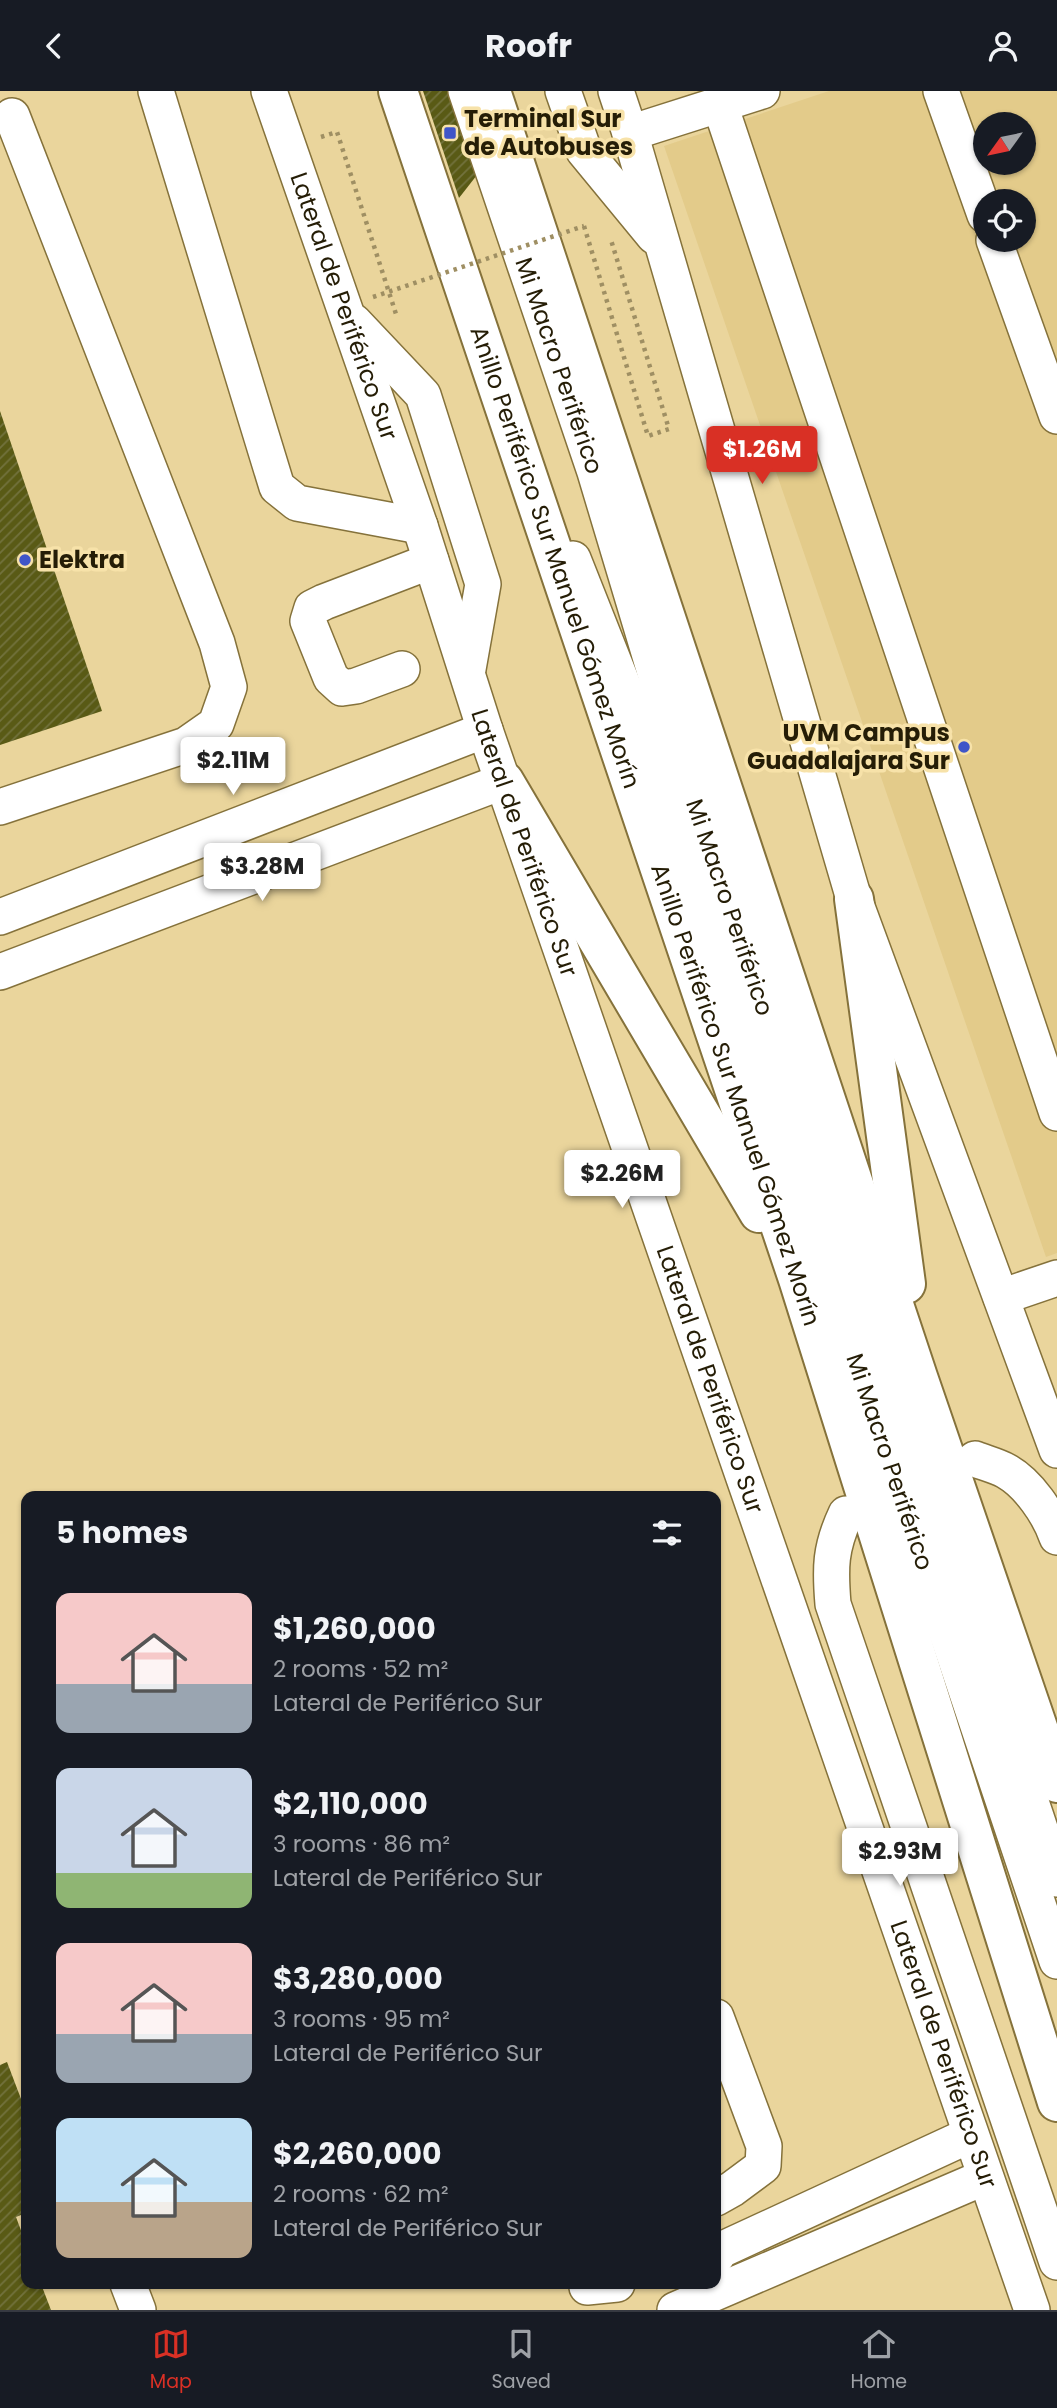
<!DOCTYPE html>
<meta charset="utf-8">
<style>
body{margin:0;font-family:Poppins,sans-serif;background:#20242c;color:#f1f3f6;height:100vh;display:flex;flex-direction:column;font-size:26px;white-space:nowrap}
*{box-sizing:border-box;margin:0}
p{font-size:23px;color:#9ea1a6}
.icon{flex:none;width:38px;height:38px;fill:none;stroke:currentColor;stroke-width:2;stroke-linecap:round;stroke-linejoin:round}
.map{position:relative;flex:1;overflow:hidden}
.sheet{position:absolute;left:21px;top:1400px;width:700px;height:798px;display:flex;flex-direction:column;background:#171b24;border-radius:14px;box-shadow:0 2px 5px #0004}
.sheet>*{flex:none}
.needle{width:46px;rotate:237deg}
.tools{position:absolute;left:973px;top:21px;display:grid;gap:14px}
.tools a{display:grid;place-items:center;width:63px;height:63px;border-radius:50%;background:#171b24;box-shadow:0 2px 5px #0004;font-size:35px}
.price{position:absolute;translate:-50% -60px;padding:0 16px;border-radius:7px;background:#fff;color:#222;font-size:23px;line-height:46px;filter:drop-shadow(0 2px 4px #0008)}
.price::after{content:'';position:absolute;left:50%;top:42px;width:21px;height:16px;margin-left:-10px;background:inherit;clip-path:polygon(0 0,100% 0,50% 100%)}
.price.current{background:#d93025;color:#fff}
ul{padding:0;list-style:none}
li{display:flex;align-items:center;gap:21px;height:175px;padding:0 35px}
li span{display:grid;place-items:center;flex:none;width:196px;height:140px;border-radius:14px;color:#555}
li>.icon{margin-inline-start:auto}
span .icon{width:84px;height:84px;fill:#fffc;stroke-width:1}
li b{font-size:30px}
h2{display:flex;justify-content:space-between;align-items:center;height:84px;padding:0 35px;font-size:30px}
header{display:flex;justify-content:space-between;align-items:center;height:91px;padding:0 35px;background:#171b24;font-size:32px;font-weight:700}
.tab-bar{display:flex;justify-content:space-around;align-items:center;height:98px;border-top:2px solid #363941;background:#171b24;font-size:19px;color:#9ea1a6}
.tab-bar a{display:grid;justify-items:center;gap:4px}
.tab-bar .current{color:#d93025}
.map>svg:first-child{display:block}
.built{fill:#e3cb8a;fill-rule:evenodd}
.building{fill:url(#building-hatch)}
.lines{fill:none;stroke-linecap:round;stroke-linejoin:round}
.minor-casing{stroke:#85723b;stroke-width:38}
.highway-casing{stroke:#85723b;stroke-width:42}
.path{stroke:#9f8f63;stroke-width:4.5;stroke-dasharray:3.5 5;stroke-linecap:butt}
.minor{stroke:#fff;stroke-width:35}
.highway{stroke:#fff;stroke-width:38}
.path-bridge{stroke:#9f8f63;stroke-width:4.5;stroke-dasharray:3.5 5;stroke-linecap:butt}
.poi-dot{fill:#3f55c8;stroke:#f7e2a9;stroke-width:2.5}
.labels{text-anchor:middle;stroke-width:7;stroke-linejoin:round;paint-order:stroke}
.poi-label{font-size:24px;font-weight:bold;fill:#251d06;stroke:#f7e2a9;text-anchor:start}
.street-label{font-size:24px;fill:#251d06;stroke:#f7e2a9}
</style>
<header><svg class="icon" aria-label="back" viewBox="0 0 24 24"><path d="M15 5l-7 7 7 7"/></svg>Roofr<svg class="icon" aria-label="person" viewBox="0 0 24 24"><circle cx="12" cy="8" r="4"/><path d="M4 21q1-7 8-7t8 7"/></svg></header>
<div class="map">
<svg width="1057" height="2219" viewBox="0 0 1057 2219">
<defs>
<pattern id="building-hatch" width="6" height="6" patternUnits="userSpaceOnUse" patternTransform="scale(1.75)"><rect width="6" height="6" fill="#595a15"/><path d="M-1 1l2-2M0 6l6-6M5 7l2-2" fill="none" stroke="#72723d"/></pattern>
</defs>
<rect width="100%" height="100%" fill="#ead59c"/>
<!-- built -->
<path class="built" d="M829,0H1057V1162L1046,1166L664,55ZM985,33H1024V72H985ZM985,110H1024V149H985Z"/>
<!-- building -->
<g class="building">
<path d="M423,0H450L477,84L459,107Z"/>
<path d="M0,320L102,620L0,654Z"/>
<path d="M7,1971L26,2021V2122L16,2126L26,2153V2193H41L51,2219H0V1974Z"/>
</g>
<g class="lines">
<defs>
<g id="minor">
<path d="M156,0L277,396L297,412L420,435"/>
<path id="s1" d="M269,0L420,435L485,639L1032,2219"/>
<path id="s2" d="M466,0L595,381L692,705L1057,1788"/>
<path d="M563,0L584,60L654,145"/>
<path d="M616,0L630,42L854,808L1057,1359"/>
<path d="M941,0L985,124"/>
<path d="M720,14L1057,1022"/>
<path d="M630,42L762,0"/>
<path d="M994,149L1057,325"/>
<path d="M354,231L423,304L483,493L468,578"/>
<path id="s3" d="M573,468L661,690L1057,1870"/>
<path d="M402,578L356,595L342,597L331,587L308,530L312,517L324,511L431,470"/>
<path d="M0,716L186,654L216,633L229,596L217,552L12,25"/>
<path d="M0,826L485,639"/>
<path d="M0,881L504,690"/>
<path d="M1001,1206L1057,1187"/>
<path d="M975,1368C985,1372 997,1375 1006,1380C1029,1393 1049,1423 1057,1446"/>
<path d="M846,1423C830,1457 830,1477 833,1513L1057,2171"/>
<path d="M716,1926L764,2055L763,2075L732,2098L716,2107"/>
<path d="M716,2166L721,2159L970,2044"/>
<path d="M128,2193L138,2219"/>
<path d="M587,2196L617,2193"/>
<path d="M675,2219L985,2086"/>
</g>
<g id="highway">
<path id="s4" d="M398,0L798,1188L1057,2011"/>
<path d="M491,0L918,1286L1057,1692"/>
<path d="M504,690L759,1122"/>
<path d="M854,808L906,1193"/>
</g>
</defs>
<!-- minor casing -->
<use href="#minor" class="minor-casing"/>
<!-- highway casing -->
<use href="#highway" class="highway-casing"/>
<!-- path -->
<g class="path">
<path d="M321,46L337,41L396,223"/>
<path d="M584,135L648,345L669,338L611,149"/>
</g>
<!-- minor -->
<use href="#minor" class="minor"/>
<!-- highway -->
<use href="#highway" class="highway"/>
<!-- path-bridge -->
<path class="path-bridge" d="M373,206L584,135"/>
</g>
<!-- markers -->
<g class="poi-dot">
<rect x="443" y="35" width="14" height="14" rx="3.5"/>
<circle cx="25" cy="469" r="7"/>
<circle cx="964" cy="656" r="7"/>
</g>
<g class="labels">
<!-- poi labels -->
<g class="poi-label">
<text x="464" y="36">Terminal Sur<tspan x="464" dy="28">de Autobuses</tspan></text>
<text x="39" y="477">Elektra</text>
<text x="950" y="650" text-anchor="end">UVM Campus<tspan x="950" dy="28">Guadalajara Sur</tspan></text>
</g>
<!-- street labels -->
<g class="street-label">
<text dy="8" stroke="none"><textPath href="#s1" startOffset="228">Lateral de Periférico Sur</textPath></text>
<text dy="8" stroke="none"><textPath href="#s2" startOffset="290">Mi Macro Periférico</textPath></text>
<text dy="8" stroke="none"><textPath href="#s4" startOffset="492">Anillo Periférico Sur Manuel Gómez Morín</textPath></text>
<text dy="8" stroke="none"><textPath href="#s1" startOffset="794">Lateral de Periférico Sur</textPath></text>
<text dy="8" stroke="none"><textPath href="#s2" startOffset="858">Mi Macro Periférico</textPath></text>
<text dy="8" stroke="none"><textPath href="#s4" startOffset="1059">Anillo Periférico Sur Manuel Gómez Morín</textPath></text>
<text dy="8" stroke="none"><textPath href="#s1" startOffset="1362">Lateral de Periférico Sur</textPath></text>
<text dy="8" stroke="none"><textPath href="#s3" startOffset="957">Mi Macro Periférico</textPath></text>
<text dy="8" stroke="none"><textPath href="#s1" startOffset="2076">Lateral de Periférico Sur</textPath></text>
</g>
</g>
</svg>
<div class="tools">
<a><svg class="needle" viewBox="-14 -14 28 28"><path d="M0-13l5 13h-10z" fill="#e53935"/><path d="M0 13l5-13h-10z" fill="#9ea1a6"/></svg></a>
<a><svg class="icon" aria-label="locate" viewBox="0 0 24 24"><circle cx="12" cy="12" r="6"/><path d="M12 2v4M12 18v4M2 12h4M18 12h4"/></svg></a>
</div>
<b class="price current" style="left:762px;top:395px">$1.26M</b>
<b class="price" style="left:233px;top:706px">$2.11M</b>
<b class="price" style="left:262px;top:812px">$3.28M</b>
<b class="price" style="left:622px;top:1119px">$2.26M</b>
<b class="price" style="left:900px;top:1797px">$2.93M</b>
<section class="sheet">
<h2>5 homes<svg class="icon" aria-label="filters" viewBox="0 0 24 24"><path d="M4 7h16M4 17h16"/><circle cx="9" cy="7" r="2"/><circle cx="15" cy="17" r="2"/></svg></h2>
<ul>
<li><span style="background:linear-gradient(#f6c9c9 65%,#9aa5b1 0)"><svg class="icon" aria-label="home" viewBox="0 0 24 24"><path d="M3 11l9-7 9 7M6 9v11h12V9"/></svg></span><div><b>$1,260,000</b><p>2 rooms · 52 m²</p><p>Lateral de Periférico Sur</p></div></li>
<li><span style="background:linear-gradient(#c9d6e8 75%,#8fb573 0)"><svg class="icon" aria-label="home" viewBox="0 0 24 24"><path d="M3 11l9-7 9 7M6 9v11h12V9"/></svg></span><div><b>$2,110,000</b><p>3 rooms · 86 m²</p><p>Lateral de Periférico Sur</p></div></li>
<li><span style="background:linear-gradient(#f6c9c9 65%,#9aa5b1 0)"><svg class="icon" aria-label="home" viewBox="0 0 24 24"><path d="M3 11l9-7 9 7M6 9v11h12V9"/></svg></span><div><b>$3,280,000</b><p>3 rooms · 95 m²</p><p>Lateral de Periférico Sur</p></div></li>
<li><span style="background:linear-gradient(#bfe0f5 60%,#b9a48a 0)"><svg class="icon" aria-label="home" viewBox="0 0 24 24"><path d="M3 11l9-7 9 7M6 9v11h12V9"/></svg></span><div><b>$2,260,000</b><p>2 rooms · 62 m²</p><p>Lateral de Periférico Sur</p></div></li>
</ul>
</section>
</div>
<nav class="tab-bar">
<a class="current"><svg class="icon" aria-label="map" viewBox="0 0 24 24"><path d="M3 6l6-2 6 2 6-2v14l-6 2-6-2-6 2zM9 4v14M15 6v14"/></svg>Map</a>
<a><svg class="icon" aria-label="saved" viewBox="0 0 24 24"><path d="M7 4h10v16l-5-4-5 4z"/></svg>Saved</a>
<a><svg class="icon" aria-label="home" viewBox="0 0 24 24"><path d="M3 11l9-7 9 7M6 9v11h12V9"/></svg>Home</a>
</nav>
